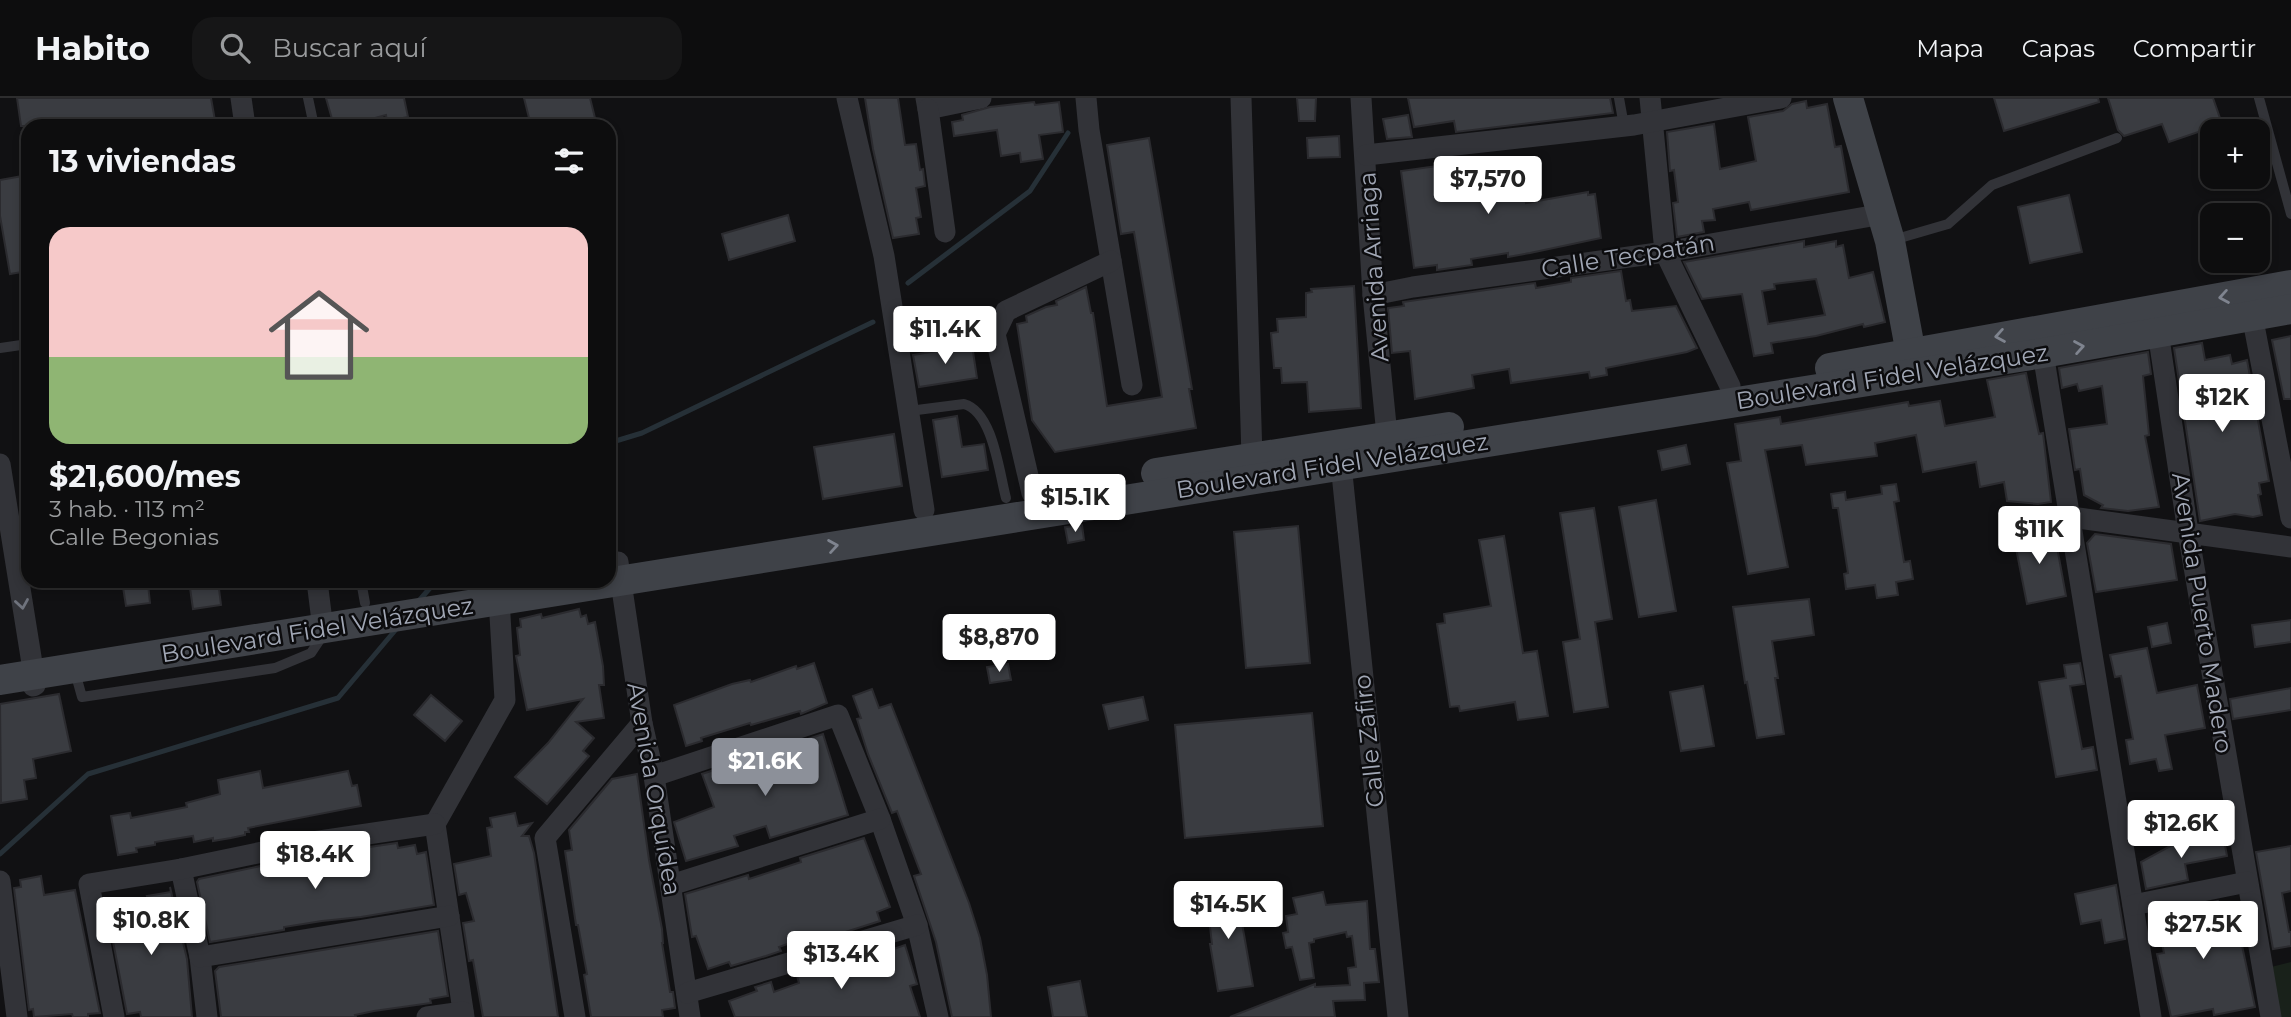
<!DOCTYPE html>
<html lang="es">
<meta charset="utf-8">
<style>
body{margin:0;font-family:Montserrat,sans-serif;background:#161617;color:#f1f3f6;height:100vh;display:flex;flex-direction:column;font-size:26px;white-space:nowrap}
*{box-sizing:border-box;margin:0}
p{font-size:23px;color:#9a9c9e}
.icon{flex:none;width:38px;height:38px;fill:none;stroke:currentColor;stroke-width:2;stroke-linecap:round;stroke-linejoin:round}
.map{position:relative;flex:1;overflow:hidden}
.panel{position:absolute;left:21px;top:21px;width:595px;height:469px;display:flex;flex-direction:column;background:#0d0d0e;border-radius:21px;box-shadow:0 4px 10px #0003,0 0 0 2px #2d2d2e}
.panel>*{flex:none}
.fabs{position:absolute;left:2200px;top:21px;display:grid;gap:14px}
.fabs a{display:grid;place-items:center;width:70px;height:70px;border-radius:14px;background:#0d0d0e;box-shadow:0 4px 10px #0003,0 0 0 2px #2d2d2e;font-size:35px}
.price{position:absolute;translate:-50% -60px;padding:0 16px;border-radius:7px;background:#fff;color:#222;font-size:23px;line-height:46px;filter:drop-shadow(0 2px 4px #0008)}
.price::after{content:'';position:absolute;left:50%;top:42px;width:21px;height:16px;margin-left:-10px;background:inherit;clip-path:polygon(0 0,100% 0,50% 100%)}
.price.active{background:#8c9099;color:#fff}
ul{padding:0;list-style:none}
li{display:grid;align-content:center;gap:14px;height:371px;padding:0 28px}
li+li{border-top:2px solid #2d2d2e}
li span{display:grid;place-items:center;height:217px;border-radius:21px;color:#555}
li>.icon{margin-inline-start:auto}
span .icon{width:126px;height:126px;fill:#fffc;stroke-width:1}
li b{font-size:30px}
h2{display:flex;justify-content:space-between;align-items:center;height:84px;padding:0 28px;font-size:30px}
header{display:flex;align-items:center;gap:42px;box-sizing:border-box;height:98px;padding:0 35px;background:#0d0d0e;border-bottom:2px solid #2d2d2e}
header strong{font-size:33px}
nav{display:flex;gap:38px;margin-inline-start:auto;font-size:24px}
.search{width:490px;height:63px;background:#161617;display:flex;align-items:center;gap:18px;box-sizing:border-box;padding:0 24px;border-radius:21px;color:#9a9c9e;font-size:26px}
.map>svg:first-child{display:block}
.green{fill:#19211a}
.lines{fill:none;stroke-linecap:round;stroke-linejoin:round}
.stream{stroke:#263037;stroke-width:5}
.building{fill:#3a3c41;stroke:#2b2b2f;stroke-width:2;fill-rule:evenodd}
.lane{stroke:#323338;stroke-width:10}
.street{stroke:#323338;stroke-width:21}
.secondary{stroke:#3f4248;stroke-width:30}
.oneway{stroke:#7f848f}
.oneway2{stroke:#6f737d}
.labels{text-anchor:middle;stroke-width:5;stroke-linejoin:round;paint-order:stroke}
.street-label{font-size:24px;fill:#a1a7b5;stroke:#0c0c0e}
</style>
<header>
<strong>Habito</strong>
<div class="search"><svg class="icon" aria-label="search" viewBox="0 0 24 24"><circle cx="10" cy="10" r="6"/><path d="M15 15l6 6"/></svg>Buscar aquí</div>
<nav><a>Mapa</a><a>Capas</a><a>Compartir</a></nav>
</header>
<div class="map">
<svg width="2291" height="919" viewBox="0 0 2291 919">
<rect width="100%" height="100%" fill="#111113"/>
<!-- green -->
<path class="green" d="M2291,864V919H2280L2271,869Z"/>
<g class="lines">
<!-- stream -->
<g class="stream">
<path d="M908,185L1030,93L1068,35"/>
<path d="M609,345L642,335L873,224"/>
<path d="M417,505L436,483"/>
<path d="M0,756L88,676L338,600L398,529"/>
</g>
</g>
<!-- building -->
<g class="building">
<path d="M17,0H211L216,28H21Z"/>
<path d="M326,0H404L408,19L387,23L386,17L345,28H334Z"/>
<path d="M524,0H590L597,28H531Z"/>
<path d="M865,0H898L905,47L916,46L920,72L923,71L925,88L916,90L921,119L916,120L919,136L893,140L873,51Z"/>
<path d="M1297,0H1316L1315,23H1299Z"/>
<path d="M1408,0H1610L1613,15L1456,34L1454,23L1414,29Z"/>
<path d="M1994,0H2098L2099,4L2004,33Z"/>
<path d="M2108,0H2213L2222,26L2169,44L2162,26L2124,38L2118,32Z"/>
<path d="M1806,3L1807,10L1827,6L1835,49L1841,48L1849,94L1751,112L1749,104L1713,111L1715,122L1702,123L1704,134L1677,139L1673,105L1678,104L1674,72L1670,73L1667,34L1714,26L1720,71L1756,63L1748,19L1783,13L1792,6Z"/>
<path d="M1034,4L1035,7L1059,4L1063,34L1039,37L1043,61L1021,64L1020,55L1001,58L997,32L954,38L952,24L963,22L962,17L990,9Z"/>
<path d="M1408,17L1412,39L1387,41L1383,21Z"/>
<path d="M1339,38L1340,59L1308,60L1307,40Z"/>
<path d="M1149,40L1192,291H1189L1196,330L1055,354L1032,322L1017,226L1027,224L1026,218L1046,209L1057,207L1056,203L1086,189L1091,215H1093L1107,308L1162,299L1134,134L1121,136L1107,47Z"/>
<path d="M1473,63L1474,74L1520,67L1526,105L1588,94V97L1595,96L1601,140L1530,155L1508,159V155L1471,161L1472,167L1437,172V167L1414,170L1401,73Z"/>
<path d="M28,77V173L10,176L0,118V82Z"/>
<path d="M2069,97L2082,154L2030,165L2018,109Z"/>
<path d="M788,117L795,143L729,162L722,136Z"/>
<path d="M1804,143V149L1836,143V149L1843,147L1849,180L1873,174L1885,224L1864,229L1863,226L1816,238L1771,245L1773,255L1754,258L1742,196L1702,201L1684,164ZM1816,181L1825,217L1768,226L1762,193L1775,191L1774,186Z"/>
<path d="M1621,173L1626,203L1630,202L1632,213L1676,208L1697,250L1687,254L1606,270L1607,277L1590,280L1589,274L1511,285L1509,271L1472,277L1474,290L1415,301L1410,253L1392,255L1388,210L1404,208L1403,204L1535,185L1536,190L1571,184V180Z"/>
<path d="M1354,188L1361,310L1309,314L1307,284L1282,285L1281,270H1274L1271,235L1278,234L1277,221L1306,219V195L1312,194L1311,191Z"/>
<path d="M2291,238V301H2284L2272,242Z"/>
<path d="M2202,245L2205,262L2230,257L2232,266L2247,262L2269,383L2259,385L2261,396L2258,397L2262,417L2253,419L2235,416L2200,423L2174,250Z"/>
<path d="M972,247L977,280L919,289L913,257Z"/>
<path d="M2148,254L2151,276L2143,278L2149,337L2145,338L2159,409L2128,413L2101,410L2103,407L2084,397L2080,371L2075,372L2069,331L2107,326L2102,288L2079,293L2077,286L2062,290L2059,270Z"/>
<path d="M2026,275L2039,336L2043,335L2051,404L2038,406L2007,403L2004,384L1980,389L1976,364L1923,374L1916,337L1875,345L1877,358L1806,367L1802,347L1765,352L1788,469L1748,476L1727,365L1741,363L1735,326L1780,319L1781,326L1908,304L1909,308L1940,303L1945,328L1995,319L1987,282Z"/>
<path d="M957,318L962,349L984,346L988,372L942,379L933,322Z"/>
<path d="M894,336L902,388L823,401L814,349Z"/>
<path d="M1686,347L1690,366L1662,372L1658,353Z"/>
<path d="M1896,386L1899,403L1894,404L1904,464L1910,463L1913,481L1896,484L1898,497L1877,500L1875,487L1846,491L1844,476L1848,475L1838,410H1833L1831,396L1845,394L1846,402L1882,396L1881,388Z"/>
<path d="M1656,402L1676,513L1639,519L1619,409Z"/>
<path d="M1594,410L1612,521L1595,524L1608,609L1574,614L1563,544L1580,541L1560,415Z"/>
<path d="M1082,427L1084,442L1068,445L1065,429Z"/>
<path d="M1298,428L1310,565L1246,570L1234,434Z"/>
<path d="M2040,430L2042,441L2055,438L2066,498L2027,506L2013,435Z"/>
<path d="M2095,436L2171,446L2177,482L2096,494L2087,445Z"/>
<path d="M1504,438L1523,555L1537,553L1548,618L1518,622L1515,604L1460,613L1459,608L1450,609L1437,526L1445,525L1444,516L1491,508L1479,442Z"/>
<path d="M189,483H218L221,507L193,511Z"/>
<path d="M148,486L150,505L126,508L123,489Z"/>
<path d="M1809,501L1814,537L1772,543L1778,580H1775L1784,636L1757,640L1747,584L1745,585L1733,509Z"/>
<path d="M579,511L581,519L586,517L588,526L595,524L603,568L604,587H599L604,620L576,624L594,640L583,653L589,658L547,706L515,679L548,645L583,601L527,612L516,558L520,557L517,530L521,529L520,521L541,516L542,520Z"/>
<path d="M2291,522V544L2255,549L2252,527Z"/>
<path d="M2167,525L2171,545L2152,549L2148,529Z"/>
<path d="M2147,550L2157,595L2197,587L2205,630L2165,637L2172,671L2159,673L2156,661L2130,666L2126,642L2133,641L2121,578L2115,579L2110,557Z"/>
<path d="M814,565L827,605L801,616L800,613L751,627L750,625L701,640L702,643L686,648L674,607L732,586L750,582L751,584L796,568L797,571Z"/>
<path d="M2080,565L2084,586L2070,588L2082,651L2093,649L2097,672L2056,679L2039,584L2066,580L2064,567Z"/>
<path d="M1008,566L1011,582L990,585L987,569Z"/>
<path d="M1703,588L1714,648L1681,653L1670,594Z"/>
<path d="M2291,590V612L2233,621L2230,601Z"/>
<path d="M872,591L879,610L891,606L969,805L980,840L987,877L991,919H952L936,844L914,778L921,776L897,713L892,715L868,656L857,621L861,620L853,598Z"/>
<path d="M59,596L71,653L33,661L36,680L24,682L27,701L1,705L0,606Z"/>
<path d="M431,597L462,623L445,643L414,617Z"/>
<path d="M1143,599L1148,622L1109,631L1103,607Z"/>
<path d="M1312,615L1323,728L1185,740L1175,627Z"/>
<path d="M823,636L848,717L770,740L766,728L734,738L738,748L686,763L674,724L714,709L702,676Z"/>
<path d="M260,673L263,690L348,673L352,688L357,687L361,708L248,730L249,734H245V737L231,740L213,743V740L194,744L193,738L155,744V747L136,750L137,754L118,757L111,718L130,715L131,720L187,709L186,705L220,696L218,682Z"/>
<path d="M637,676L649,762L662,831L663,845H662L670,894H673L675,910L662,912L663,919H591L584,877L587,876L578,827H576L565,753L572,752L569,732L612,681Z"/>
<path d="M515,715L518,728L532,725L522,738H529L534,755L558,919H483L473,862L469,863L463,825L474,823L466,795L459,797L454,766L491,758L487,730L492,729L490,720Z"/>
<path d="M2223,736L2227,758L2185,766L2188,782L2146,791L2141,764L2174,746Z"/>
<path d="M864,740L890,809L877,814L880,823L811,845L809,838L779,849L781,853L766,858L731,868L729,864L708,871L696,838L692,839L685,796L748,777L749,781L801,764L800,760Z"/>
<path d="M397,745L398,750L415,747L417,756L426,754L434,807L361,819L322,823L284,829V832L210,844L197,784L199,781L308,758Z"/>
<path d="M2291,748V793L2282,795L2289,834H2291V848L2273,851L2256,754Z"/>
<path d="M41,778L44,797L75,792L100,915L88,916V919H73L72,916L34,919L33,911L29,912L14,790L21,789L20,782Z"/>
<path d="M2116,787L2125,841L2105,845L2101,822L2081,826L2075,796Z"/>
<path d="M170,789L187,861L192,919H141L140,914L127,916L106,807L148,800L147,798L171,794Z"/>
<path d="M1236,791L1253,888L1218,893L1210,846H1212L1206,795Z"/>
<path d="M1323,794L1326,807L1367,803L1370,851H1375L1379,884L1364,885L1365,902L1333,903L1335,919H1230L1315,886V889L1350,887L1348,870L1356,869L1352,838L1347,839L1346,834L1314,841V844L1309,845L1314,880L1300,882L1292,849L1286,850L1283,835L1288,834L1286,818L1297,816L1293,800Z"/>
<path d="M2218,803L2220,808H2223L2225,822L2236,819L2255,909L2214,917L2213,911L2171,919L2157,856L2164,855L2156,816Z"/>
<path d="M438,833L448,898L430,901L431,905L374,913L355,917L356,919H221L215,873L219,869Z"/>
<path d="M905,847L917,886L910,888L920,919H735L729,903L757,893L755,889L771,884L774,894L799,885L797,878L804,876L864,859V857L881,852L882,855Z"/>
<path d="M1080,883L1087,919H1053L1048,889Z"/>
</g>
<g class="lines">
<!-- lane -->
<g class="lane">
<path d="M308,0L314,28"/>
<path d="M1619,0L1624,28"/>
<path d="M2259,0L2291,116"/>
<path d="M1893,142L1948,126L1992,87L2117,40"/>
<path d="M0,250L28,246"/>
<path d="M909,313L964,306C993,314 999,374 1006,400"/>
<path d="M361,483L365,505"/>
<path d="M75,574L82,599L275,570L311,555L321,540L322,534"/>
</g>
<!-- street -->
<g class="street">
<path d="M241,0L245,28"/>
<path d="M847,0L884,158L924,412"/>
<path d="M926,0L928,11L981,0"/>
<path d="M1086,0L1089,32L1132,287"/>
<path d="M1241,0L1252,359"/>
<path d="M1361,0L1373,197L1387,337"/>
<path d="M1650,0L1665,154L1730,288"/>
<path d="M928,11L945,134"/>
<path d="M1366,57L1634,27L1781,0"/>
<path d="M1373,197L1413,189L1665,154L1883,116"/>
<path d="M2252,217L2291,420"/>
<path d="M2158,234L2188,434L2271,919"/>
<path d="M2043,255L2151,919"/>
<path d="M0,366L31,559L35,587L33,588"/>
<path d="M1341,366L1398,919"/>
<path d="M1032,395L995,236L1006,213L1111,163"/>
<path d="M2071,419L2291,449"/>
<path d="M618,464L642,625L654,678L690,919"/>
<path d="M317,483L323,531"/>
<path d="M654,678L838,617L880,721L917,827L938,919"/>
<path d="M435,726L505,602L498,484"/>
<path d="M435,726L464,919"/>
<path d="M181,771L200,859L207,919"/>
<path d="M0,783L17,919"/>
<path d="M671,787L880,721"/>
<path d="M2133,807L2247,784"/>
<path d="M200,859L449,818"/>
<path d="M687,895L917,827"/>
<path d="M114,919L89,786L181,771L306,745L435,726"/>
<path d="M427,919L463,914"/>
<path d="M575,919L545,740L642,625"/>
</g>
<!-- secondary -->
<g class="secondary">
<path d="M1848,0L1890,143L1914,272"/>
<path d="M1830,270L2291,187"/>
<path d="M1156,375L1449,329"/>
<path d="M0,582L2043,255L2291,211"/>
</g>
</g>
<!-- one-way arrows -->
<defs><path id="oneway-chevron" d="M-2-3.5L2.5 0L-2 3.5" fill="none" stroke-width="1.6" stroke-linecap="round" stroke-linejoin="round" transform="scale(1.75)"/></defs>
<g class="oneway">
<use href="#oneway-chevron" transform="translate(2224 199) rotate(170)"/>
<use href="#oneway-chevron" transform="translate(2000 238) rotate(170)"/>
<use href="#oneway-chevron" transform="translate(2079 249) rotate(-10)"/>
<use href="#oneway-chevron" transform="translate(833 448) rotate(-9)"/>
</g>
<use class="oneway2" href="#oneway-chevron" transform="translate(22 506) rotate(81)"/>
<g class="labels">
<!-- street labels -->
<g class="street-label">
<text transform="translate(1628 158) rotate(-9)" y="8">Calle Tecpatán</text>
<text transform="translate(1374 169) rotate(-94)" y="8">Avenida Arriaga</text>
<text transform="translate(1892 279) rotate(-9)" y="8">Boulevard Fidel Velázquez</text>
<text transform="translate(1332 368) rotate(-9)" y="8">Boulevard Fidel Velázquez</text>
<text transform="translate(2202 515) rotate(81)" y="8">Avenida Puerto Madero</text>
<text transform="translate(317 532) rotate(-9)" y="8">Boulevard Fidel Velázquez</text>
<text transform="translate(1369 643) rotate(-96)" y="8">Calle Zafiro</text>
<text transform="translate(654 691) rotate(80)" y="8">Avenida Orquídea</text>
</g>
</g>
</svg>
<div class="fabs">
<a>+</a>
<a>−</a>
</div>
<b class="price" style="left:1488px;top:118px">$7,570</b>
<b class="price" style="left:945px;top:268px">$11.4K</b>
<b class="price" style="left:2222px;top:336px">$12K</b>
<b class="price" style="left:1075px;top:436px">$15.1K</b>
<b class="price" style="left:2039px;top:468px">$11K</b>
<b class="price" style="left:999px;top:576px">$8,870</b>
<b class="price active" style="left:765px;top:700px">$21.6K</b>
<b class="price" style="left:2181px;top:762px">$12.6K</b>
<b class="price" style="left:315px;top:793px">$18.4K</b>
<b class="price" style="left:1228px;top:843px">$14.5K</b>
<b class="price" style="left:151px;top:859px">$10.8K</b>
<b class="price" style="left:2203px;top:863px">$27.5K</b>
<b class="price" style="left:841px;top:893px">$13.4K</b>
<section class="panel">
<h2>13 viviendas<svg class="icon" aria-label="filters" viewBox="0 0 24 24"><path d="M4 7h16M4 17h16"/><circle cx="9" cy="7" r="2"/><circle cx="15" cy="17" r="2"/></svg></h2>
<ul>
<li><span style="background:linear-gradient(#f6c9c9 60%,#8fb573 0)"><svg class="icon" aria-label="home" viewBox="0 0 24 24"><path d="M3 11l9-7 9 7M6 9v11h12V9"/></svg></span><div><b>$21,600/mes</b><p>3 hab. · 113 m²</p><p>Calle Begonias</p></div></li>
</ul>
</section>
</div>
